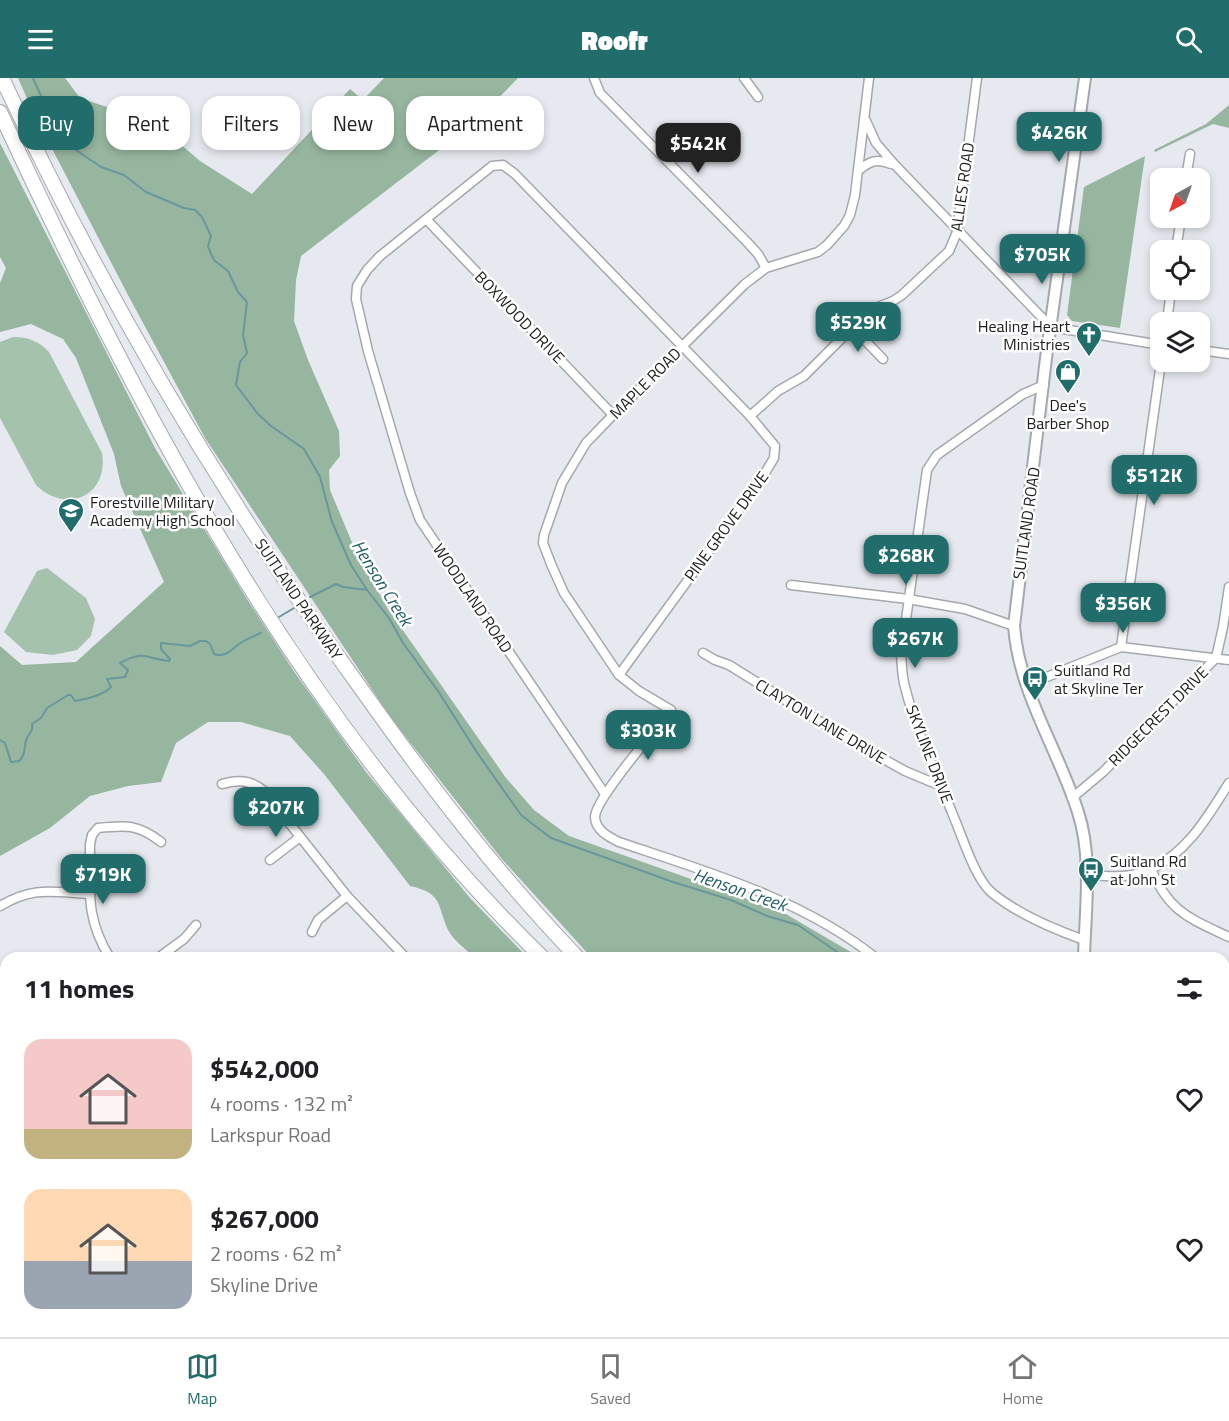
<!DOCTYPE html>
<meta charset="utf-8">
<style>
body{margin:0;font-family:"Titillium Web",sans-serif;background:#f6f6f6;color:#202124;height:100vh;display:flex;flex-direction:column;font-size:22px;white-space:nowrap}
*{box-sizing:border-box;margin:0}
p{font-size:20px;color:#757577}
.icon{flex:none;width:33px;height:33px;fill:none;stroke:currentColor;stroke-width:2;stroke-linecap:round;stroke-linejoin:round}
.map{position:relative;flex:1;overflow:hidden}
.side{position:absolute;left:0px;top:874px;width:1230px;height:386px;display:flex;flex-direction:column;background:#fff;border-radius:18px 18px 0 0;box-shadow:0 3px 9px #0003}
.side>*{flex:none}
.banner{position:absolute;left:18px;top:18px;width:600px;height:54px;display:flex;gap:12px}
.needle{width:39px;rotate:220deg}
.buttons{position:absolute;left:1150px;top:90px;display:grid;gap:12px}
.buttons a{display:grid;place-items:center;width:60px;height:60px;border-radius:12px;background:#fff;box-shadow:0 3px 9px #0003;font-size:30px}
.price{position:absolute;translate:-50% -51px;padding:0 14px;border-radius:12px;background:#216d6c;color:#fff;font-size:20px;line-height:39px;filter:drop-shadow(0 2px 3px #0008)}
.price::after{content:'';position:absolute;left:50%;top:36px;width:18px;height:14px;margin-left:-9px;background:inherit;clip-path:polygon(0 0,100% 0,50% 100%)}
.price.selected{background:#222;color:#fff}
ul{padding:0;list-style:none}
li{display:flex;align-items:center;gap:18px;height:150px;padding:0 24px}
li span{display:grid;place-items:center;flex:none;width:168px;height:120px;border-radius:18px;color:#555}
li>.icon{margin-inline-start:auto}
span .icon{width:72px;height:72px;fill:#fffc;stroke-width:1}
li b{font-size:26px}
h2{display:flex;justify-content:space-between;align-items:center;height:72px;padding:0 24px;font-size:26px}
.pill{padding:0 21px;border-radius:18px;background:#fff;box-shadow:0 3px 9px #0003;font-size:21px;line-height:54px}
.pill.selected{background:#216d6c;color:#fff}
header{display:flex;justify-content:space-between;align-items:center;height:78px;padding:0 24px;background:#216d6c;color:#fff;font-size:27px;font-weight:800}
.dock{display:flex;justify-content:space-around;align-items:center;height:84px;border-top:2px solid #e0e0e0;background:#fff;font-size:16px;color:#757577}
.dock a{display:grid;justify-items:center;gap:3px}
.dock .selected{color:#216d6c}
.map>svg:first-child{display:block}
.green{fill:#a5c2ad}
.forest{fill:#96b69f}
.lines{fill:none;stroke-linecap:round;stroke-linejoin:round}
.stream{stroke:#6a979c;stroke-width:2}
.minor-casing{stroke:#a4a8ad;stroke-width:11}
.secondary-casing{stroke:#a4a8ad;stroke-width:14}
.trunk-casing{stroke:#a4a8ad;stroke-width:16}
.minor{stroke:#fff;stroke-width:8}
.secondary{stroke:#fff;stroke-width:10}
.trunk{stroke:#fff;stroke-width:14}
.labels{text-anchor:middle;stroke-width:5;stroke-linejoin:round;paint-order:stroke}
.street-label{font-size:16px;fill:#1b1c1e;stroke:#fff}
.poi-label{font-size:16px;fill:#1b1c1e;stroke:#fff;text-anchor:start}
.water-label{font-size:18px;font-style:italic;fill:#215f66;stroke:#fff}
</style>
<header><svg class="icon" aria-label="menu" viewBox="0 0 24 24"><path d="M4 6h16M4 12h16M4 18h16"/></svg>Roofr<svg class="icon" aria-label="search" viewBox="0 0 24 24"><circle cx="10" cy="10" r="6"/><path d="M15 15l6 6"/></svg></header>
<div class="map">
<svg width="1229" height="1259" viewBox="0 0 1229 1259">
<rect width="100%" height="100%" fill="#e6e9ef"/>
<!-- green -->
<g class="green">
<path d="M13,259C28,259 39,263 49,274L102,375C109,418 66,437 36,407L0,340V264Z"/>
<path d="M47,490L86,520L95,541L91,558L77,572L53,577L26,574L4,554L37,493Z"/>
</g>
<!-- forest -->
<g class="forest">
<path d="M18,0H65L80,20L125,35L150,47L179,65L200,83L252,116L350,11L363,22L384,0H518L473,46L301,178L296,202L294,243L308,282L339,353L340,378L329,392L330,412L356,474L388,531L506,700L534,732L569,758L779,832L861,880H592L501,780L391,640L205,360L128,217L33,34Z"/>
<path d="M1229,27V50L1213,46L1155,74L1154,72L1206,46Z"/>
<path d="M0,65L155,370L245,518L295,595L366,694L470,820L528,880H475C467,872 453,862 448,852C437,827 443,815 410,808L324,696L290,658L241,644H208L176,665L161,704L128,708L90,718L50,750L0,778V568L22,587L76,584L164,504L121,408L114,376L76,280L63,261L31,246L0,254V205L6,190L0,179Z"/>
<path d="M1145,78L1120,250L1072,243L1067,237L1084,109Z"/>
<path d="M1224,1161L1229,1164V1259H1213L1208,1254H1224Z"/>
<path d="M468,1254H984L988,1259H472Z"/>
</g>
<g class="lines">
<!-- stream -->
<g class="stream">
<path d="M33,0L50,38L70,68L101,89L124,97L146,114L184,130L195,132L202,139L211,158L208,168L211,176L215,183L228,193L238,214L247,224L243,257L247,275L240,284L236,307L258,336L271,348L304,371L320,399L332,444L351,487L367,512L389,540L403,565L438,613L478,676L521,737L551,760L673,804L731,822L767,838L798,847L846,880"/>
<path d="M310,519L336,506L343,509L367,512"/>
<path d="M279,539L294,530"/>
<path d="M0,662L5,665L11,684L19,683C27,676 23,668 27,660C30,654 33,654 32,646L41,640L47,630L68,617H71L75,623C87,621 102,618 111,609L107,601L125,599L128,592L120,585C144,572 144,580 169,583L170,581L161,571V565L190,568L200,563H206L210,566L214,576C227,580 232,570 242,564C248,560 255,558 261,555"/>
<path d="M1224,1238L1229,1240"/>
<path d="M711,1259L715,1254"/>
</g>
<defs>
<g id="minor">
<path d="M594,0L600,15L747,164L758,176L766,190"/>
<path d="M744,0L758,19"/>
<path d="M869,0L855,117L850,137L844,148L827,167L818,174L766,190L745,206L613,337L586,365L562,405L544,457L543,465L551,486L564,515L619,597L639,613L671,632C657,650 595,721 595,739C595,752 609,759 619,764C708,794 802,821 876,880"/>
<path d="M866,43L876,65L895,87L1051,249L1161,267"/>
<path d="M859,92C870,83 877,80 891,86"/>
<path d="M1186,100L1190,76"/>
<path d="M427,142L613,337"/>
<path d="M1176,172L1181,140"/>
<path d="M1167,244L1171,212"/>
<path d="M852,249L883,281"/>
<path d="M1200,272L1229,276"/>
<path d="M1044,307L1023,316L937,377L927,392L901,577C902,588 902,599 905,609C916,653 936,695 953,737C962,758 975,800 991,814C1017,836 1053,851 1084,862"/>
<path d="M750,338L778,313L804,298L865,237L873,231L893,223L902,217L949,173L957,154L977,0"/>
<path d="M791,507L908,521L965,531L1014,548"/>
<path d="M1121,569L1161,284"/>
<path d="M703,575L715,582L729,587L848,661L905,693L941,708"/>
<path d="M1027,607L1121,569L1229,582"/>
<path d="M222,706C238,701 251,702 264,713L347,818L406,880"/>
<path d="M605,716L420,442L410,415L368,273L356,221L357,208L367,192L380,178L492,88L503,87L515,96L750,338L775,368L774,380L762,400L619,597"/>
<path d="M1072,720L1103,694L1216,580L1223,549L1229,509"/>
<path d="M270,782L300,759"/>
<path d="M1151,791C1169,834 1189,840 1229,859"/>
<path d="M1086,797C1107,798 1131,801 1151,791C1188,774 1208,738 1229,705"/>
<path d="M0,828C34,808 52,814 90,816"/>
<path d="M312,854L318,842L347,818"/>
<path d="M110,880C85,840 90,812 90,766L92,757L98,750C126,747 138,746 161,764"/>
<path d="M158,880L184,861L196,847"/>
<path d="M1224,940L1229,943"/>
<path d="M1229,984V1099"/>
<path d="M0,990L6,986"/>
<path d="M0,1093L6,1088"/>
<path d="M0,1201L6,1195"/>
<path d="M0,1211L6,1218"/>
<path d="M38,1254L42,1259"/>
<path d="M235,1256L238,1259"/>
</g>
<path id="secondary" d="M1084,880C1085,833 1093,780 1078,734C1058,671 1019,615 1014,548L1046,280L1085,0"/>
<g id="trunk">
<path d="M2,0C102,215 223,420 362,612C428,705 498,797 578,880"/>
<path d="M0,34C141,338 300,644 543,880"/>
<path d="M999,1254L1003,1259"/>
<path d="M1071,1254L1080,1259"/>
<path d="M1089,1254L1098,1259"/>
<path d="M1193,1254L1200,1259"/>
</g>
</defs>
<!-- minor casing -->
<use href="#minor" class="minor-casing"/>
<!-- secondary casing -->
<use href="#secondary" class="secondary-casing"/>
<!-- trunk casing -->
<use href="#trunk" class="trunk-casing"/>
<!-- minor -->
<use href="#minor" class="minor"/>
<!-- secondary -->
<use href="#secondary" class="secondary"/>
<!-- trunk -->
<use href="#trunk" class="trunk"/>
</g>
<!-- icons -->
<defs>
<symbol id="church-pin" viewBox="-11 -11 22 30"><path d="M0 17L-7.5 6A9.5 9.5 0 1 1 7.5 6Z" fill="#216d6c" stroke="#fff"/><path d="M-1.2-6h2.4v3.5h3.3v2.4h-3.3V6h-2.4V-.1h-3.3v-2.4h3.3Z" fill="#fff"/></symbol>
<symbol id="shop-pin" viewBox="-11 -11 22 30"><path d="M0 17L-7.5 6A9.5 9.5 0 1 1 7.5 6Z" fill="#216d6c" stroke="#fff"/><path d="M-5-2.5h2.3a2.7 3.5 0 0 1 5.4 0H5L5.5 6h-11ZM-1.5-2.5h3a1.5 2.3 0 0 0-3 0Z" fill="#fff"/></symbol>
<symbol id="school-pin" viewBox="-11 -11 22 30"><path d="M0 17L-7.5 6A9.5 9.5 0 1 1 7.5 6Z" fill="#216d6c" stroke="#fff"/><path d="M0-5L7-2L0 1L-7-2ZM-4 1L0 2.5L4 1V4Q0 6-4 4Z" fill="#fff"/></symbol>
<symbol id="bus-pin" viewBox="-11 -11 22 30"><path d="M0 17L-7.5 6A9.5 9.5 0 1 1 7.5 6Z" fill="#216d6c" stroke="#fff"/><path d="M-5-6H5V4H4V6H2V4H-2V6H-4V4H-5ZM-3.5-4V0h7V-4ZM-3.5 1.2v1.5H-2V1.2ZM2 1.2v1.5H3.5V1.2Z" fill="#fff"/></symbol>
</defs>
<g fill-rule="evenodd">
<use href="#church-pin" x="1074" y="242" width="30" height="40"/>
<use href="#shop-pin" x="1053" y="279" width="30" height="40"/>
<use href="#school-pin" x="56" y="418" width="30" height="40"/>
<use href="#bus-pin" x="1020" y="586" width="30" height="40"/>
<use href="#bus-pin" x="1076" y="777" width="30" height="40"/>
</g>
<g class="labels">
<!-- street labels -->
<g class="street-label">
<text transform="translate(962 109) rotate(-82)" y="6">ALLIES ROAD</text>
<text transform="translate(520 239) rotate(46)" y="6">BOXWOOD DRIVE</text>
<text transform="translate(645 305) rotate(-45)" y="6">MAPLE ROAD</text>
<text transform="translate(1026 445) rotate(-82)" y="6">SUITLAND ROAD</text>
<text transform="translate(726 448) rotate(-54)" y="6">PINE GROVE DRIVE</text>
<text transform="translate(473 520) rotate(56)" y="6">WOODLAND ROAD</text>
<text transform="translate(299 521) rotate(56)" y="6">SUITLAND PARKWAY</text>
<text transform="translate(1158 638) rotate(-45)" y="6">RIDGECREST DRIVE</text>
<text transform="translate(821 643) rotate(31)" y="6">CLAYTON LANE DRIVE</text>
<text transform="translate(930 676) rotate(69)" y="6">SKYLINE DRIVE</text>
</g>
<!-- poi labels -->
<g class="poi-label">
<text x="1070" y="254" text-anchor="end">Healing Heart<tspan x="1070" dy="18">Ministries</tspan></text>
<text x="1068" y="333" text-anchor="middle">Dee's<tspan x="1068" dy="18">Barber Shop</tspan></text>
<text x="90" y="430">Forestville Military<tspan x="90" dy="18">Academy High School</tspan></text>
<text x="1054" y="598">Suitland Rd<tspan x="1054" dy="18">at Skyline Ter</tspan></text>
<text x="1110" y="789">Suitland Rd<tspan x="1110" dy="18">at John St</tspan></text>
</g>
<!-- water labels -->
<g class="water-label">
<text transform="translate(382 505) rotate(58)" y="6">Henson Creek</text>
<text transform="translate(740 812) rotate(19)" y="6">Henson Creek</text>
</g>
</g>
</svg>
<div class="buttons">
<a><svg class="needle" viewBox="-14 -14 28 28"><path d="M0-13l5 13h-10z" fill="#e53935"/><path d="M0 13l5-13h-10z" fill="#757577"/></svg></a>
<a><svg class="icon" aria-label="locate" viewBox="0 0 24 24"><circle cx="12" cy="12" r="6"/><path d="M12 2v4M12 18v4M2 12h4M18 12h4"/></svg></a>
<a><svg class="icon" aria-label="layers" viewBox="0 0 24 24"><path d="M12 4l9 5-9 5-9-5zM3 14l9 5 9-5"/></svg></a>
</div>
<b class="price" style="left:1059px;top:85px">$426K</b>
<b class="price selected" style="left:698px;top:96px">$542K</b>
<b class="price" style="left:1042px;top:207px">$705K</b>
<b class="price" style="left:858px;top:275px">$529K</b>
<b class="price" style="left:1154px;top:428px">$512K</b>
<b class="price" style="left:906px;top:508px">$268K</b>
<b class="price" style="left:1123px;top:556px">$356K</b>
<b class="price" style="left:915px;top:591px">$267K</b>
<b class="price" style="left:648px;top:683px">$303K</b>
<b class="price" style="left:276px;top:760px">$207K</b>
<b class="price" style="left:103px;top:827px">$719K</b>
<div class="banner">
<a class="pill selected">Buy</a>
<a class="pill">Rent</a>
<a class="pill">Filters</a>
<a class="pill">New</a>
<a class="pill">Apartment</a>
</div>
<section class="side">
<h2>11 homes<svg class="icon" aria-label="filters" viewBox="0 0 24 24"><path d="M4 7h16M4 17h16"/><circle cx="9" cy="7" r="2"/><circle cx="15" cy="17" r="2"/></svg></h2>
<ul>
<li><span style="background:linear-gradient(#f6c9c9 75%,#c2b280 0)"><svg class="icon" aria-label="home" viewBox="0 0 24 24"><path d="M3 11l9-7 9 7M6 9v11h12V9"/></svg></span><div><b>$542,000</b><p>4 rooms · 132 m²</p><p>Larkspur Road</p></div><svg class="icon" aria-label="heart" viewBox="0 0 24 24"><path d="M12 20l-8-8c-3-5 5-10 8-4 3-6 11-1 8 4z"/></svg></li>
<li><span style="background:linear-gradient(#ffd9b3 60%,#9aa5b1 0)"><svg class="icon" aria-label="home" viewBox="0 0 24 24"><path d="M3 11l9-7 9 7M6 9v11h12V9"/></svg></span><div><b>$267,000</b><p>2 rooms · 62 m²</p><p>Skyline Drive</p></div><svg class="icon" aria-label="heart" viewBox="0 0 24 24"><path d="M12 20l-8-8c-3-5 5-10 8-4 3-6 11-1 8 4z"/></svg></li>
</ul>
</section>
</div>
<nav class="dock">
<a class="selected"><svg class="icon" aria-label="map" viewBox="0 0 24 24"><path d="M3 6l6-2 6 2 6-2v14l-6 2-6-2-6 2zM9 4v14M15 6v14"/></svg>Map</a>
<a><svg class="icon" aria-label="saved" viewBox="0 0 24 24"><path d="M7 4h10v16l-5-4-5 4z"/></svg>Saved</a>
<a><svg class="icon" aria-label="home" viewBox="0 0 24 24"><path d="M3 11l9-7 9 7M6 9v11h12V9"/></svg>Home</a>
</nav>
